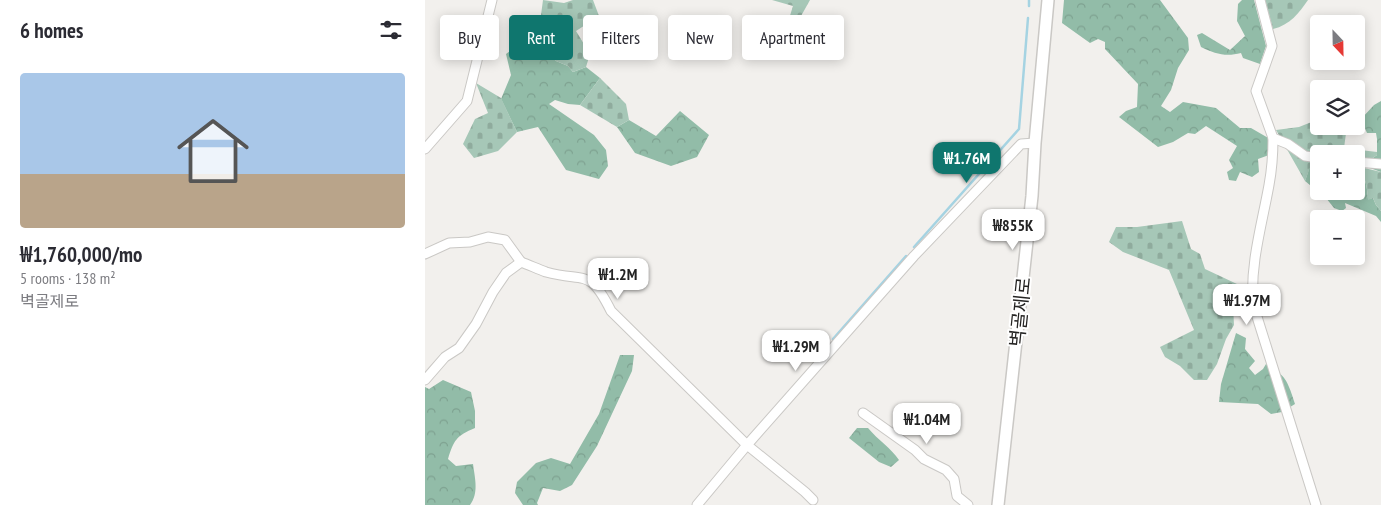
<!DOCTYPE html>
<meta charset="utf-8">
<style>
body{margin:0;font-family:"PT Sans Narrow","Noto Sans KR",sans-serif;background:#f2f2f3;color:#2b2b33;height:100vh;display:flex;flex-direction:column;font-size:19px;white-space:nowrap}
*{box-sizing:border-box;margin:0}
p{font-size:16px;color:#7c7c81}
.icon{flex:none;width:28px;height:28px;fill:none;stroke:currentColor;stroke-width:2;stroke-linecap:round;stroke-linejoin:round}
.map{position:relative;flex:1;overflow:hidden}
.sheet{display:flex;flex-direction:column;background:#fff;width:425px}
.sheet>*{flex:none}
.guide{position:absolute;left:15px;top:15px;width:475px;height:45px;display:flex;gap:10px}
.needle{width:32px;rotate:158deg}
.fabs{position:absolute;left:885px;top:15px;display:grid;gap:10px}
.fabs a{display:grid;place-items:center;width:55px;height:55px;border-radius:5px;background:#fff;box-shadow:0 2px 12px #0003;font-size:25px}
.price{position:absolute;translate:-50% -42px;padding:0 11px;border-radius:10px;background:#fff;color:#222;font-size:16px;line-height:32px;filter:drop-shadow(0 1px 2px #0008)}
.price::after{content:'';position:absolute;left:50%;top:30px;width:15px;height:11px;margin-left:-8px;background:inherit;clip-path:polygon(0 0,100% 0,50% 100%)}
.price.on{background:#0f766e;color:#fff}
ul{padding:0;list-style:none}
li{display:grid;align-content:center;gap:10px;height:265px;padding:0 20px}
li span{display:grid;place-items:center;height:155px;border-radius:5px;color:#555}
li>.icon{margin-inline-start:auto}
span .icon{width:90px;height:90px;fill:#fffc;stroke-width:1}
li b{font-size:21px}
h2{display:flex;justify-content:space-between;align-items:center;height:60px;padding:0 20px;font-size:21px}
.tag{padding:0 18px;border-radius:5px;background:#fff;box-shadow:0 2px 12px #0003;font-size:18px;line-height:45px}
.tag.on{background:#0f766e;color:#fff}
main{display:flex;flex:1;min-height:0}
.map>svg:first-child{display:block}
.forest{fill:url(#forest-crowns)}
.cemetery{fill:url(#cemetery-stones)}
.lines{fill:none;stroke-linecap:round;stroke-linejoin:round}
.stream{stroke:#a5d3e2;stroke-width:2.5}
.minor-casing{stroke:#cac8c5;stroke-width:11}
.tertiary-casing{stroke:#cac8c5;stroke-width:14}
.minor{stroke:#fff;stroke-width:9}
.tertiary{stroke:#fff;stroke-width:11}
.labels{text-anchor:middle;stroke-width:4;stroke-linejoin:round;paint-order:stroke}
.street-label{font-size:19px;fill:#252423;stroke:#fff}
</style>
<main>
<section class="sheet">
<h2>6 homes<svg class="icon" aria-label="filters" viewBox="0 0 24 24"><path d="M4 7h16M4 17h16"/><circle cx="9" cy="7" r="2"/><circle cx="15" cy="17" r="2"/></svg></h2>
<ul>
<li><span style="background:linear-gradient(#a9c7e8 65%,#b9a48a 0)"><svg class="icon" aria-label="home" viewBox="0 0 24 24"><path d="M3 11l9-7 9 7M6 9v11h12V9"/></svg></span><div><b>₩1,760,000/mo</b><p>5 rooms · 138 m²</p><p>벽골제로</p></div></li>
</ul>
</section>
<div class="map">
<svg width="956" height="505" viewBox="0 0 956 505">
<defs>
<pattern id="forest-crowns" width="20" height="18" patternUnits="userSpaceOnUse" patternTransform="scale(1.25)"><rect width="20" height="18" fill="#92bca8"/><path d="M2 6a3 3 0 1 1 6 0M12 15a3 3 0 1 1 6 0" fill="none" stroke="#7ea190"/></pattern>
<pattern id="cemetery-stones" width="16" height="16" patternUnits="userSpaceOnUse" patternTransform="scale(1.25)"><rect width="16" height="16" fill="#a6c7b7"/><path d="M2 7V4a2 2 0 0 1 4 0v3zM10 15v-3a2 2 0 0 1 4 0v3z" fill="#8fab9d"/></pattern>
</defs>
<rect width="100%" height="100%" fill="#f2f0ed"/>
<!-- forest -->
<g class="forest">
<path d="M639,0H735L763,38L764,50L753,68L746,90L736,106L745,112L758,102L791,108L815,128H826L845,139L844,155L833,159L834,172L827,177L815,172L811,181L804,180L802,172L808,168L804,160L812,146L781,126L770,134L763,133L748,142L733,147L694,117L701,111L712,107L713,84L680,49V42L673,39L665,43L637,23Z"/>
<path d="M817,0H829L841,46L835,64L818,58L816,53C801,57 790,54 776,47L772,35L777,33L805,50L820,36L812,21L813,4Z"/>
<path d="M102,26L118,41L131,61L143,66L148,72L161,67L175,78L155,105L143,104L130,100L124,104L169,135L181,150L183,166L174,179L141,170L113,127L92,132L76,99L86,75L81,54L97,42L94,32Z"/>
<path d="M956,101V172L945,168V160L952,155V139L951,133H942L936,119L949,105Z"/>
<path d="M255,111L284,135L272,157L246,166L210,153L192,127L204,120L231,136Z"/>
<path d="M887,160L894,161V191H931V166C941,176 942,186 943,199L948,198L951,205L956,211V222L951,216L920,203L921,208L917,211L909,208L901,198L880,181Z"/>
<path d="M811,333L821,338L820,349L830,361L824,368L830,375L838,369L841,364C861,375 863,382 870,404L857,412L846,414L833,404L794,402L796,384Z"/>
<path d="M195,355H209L207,371L172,446L147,485L135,491L118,488L112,503L113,505H98L90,493L92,482L111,463L126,458L145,464L174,414Z"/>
<path d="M18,380L46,392L50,411V428C31,436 29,440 23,459L31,466L48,464C50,479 54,493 45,505H0V387L4,389Z"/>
<path d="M432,428H443C453,440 466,448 474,460L466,467L454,462L424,438Z"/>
</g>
<!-- cemetery -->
<g class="cemetery">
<path d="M118,0L139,3L148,0H168L174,16L151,31L165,54L161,67L148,72L143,66L131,61L119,41L102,26L116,15Z"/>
<path d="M347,0H385L371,25L363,22L368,6Z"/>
<path d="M840,0H883C874,13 865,25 848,29Z"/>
<path d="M175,78L201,104L204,120L192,127L155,105Z"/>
<path d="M51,83L76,98L92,132L73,151L49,158L38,144L50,119L63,113Z"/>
<path d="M894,119V126H922L919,148L952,152V155L945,160L931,159V154H890L880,181L851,130L874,127Z"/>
<path d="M931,166L956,172V211L951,205L948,198L943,200C942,186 941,176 931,166Z"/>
<path d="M757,221L766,249L775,254L780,269L812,284L814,296L808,306L809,325L801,339L792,364L782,380H769L755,366L740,357L735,347L769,330L744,270L698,252L684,242L691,227H712Z"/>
</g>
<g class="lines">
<!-- stream -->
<g class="stream">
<path d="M604,6V0"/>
<path d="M489,247L594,129L603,18"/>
<path d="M408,339L481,256"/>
</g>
<defs>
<g id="minor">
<path d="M835,0L847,46L831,91L848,138L863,144L880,156L894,158"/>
<path d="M848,138C848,154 847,169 844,185C837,224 825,264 828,304L891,505"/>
<path d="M0,149L42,101L67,0"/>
<path d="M931,162L956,164"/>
<path d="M0,254L24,243L45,242L63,237L80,240L96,262"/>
<path d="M0,380L20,357L34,348L51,324L68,292L81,273L96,262C104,265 113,269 121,272C161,283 164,267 186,311L322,445L380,492L388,500"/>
<path d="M438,413L490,450L499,459L521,470L529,479L532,496L543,505"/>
<path d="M272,505L322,445L489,256L596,144L610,143"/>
</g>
<path id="tertiary" d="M573,505L607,196L610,143L623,0"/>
</defs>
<!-- minor casing -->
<use href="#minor" class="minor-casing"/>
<!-- tertiary casing -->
<use href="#tertiary" class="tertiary-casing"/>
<!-- minor -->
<use href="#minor" class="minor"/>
<!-- tertiary -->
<use href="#tertiary" class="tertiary"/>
</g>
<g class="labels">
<!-- street labels -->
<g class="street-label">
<text transform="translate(595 312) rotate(-84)" y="7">벽골제로</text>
</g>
</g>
</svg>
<div class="fabs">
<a><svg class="needle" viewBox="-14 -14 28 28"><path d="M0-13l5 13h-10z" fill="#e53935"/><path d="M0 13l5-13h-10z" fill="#7c7c81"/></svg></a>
<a><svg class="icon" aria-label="layers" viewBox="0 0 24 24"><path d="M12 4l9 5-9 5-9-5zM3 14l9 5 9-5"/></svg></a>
<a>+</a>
<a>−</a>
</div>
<b class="price on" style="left:542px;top:184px">₩1.76M</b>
<b class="price" style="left:588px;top:251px">₩855K</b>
<b class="price" style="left:193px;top:300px">₩1.2M</b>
<b class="price" style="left:822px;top:326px">₩1.97M</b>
<b class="price" style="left:371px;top:372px">₩1.29M</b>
<b class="price" style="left:502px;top:445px">₩1.04M</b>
<div class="guide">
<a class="tag">Buy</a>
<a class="tag on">Rent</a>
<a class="tag">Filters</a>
<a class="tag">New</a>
<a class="tag">Apartment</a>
</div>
</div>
</main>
